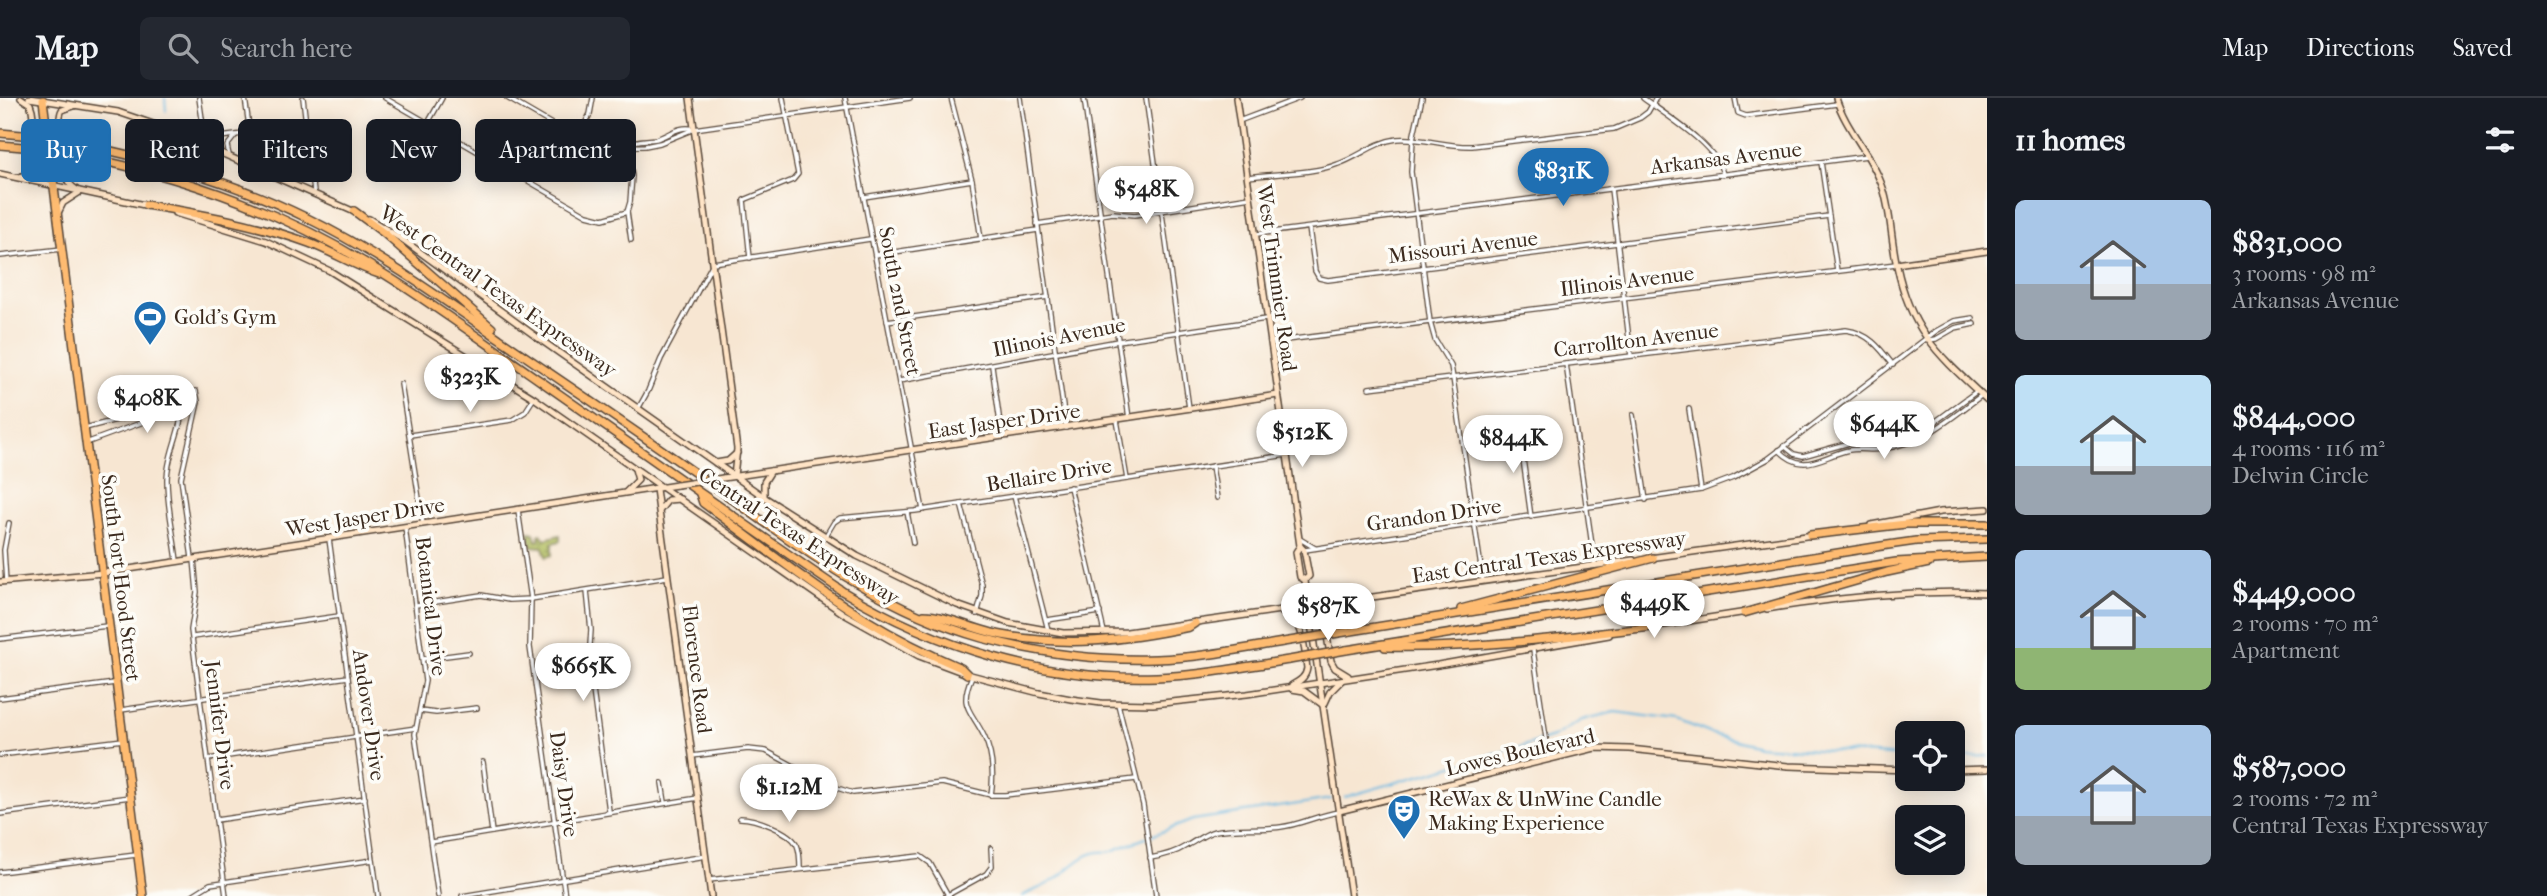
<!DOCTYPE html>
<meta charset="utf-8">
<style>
body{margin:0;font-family:"IM FELL French Canon",serif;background:#242831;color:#f1f3f6;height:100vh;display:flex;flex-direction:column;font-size:26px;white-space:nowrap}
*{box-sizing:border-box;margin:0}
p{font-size:23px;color:#9ea1a6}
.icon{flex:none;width:38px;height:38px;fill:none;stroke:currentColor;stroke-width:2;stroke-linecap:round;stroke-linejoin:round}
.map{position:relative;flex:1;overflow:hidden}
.details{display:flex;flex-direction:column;background:#171b24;width:560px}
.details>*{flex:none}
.banner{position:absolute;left:21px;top:21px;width:665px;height:63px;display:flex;gap:14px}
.tools{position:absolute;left:1895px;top:623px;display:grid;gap:14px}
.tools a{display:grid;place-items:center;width:70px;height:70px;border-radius:10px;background:#171b24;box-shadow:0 4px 18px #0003;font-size:35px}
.price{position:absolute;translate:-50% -60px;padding:0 16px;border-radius:24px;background:#fff;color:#222;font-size:23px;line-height:46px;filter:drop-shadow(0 2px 4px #0008)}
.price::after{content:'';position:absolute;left:50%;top:42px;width:21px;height:16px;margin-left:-10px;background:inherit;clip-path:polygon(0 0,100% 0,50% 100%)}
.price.selected{background:#1f6fb2;color:#fff}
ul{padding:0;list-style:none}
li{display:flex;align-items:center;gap:21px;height:175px;padding:0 28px}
li span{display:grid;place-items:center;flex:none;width:196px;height:140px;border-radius:10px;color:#555}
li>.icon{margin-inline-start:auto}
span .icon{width:84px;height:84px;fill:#fffc;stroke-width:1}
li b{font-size:30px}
h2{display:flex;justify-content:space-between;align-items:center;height:84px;padding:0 28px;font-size:30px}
.pill{padding:0 24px;border-radius:10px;background:#171b24;box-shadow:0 4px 18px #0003;font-size:24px;line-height:63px}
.pill.selected{background:#1f6fb2;color:#fff}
header{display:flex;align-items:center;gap:42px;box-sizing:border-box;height:98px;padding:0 35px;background:#171b24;border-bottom:2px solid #363941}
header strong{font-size:33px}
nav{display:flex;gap:38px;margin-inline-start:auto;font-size:24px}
.search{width:490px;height:63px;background:#242831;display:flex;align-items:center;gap:18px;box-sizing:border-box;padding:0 24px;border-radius:10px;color:#9ea1a6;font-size:26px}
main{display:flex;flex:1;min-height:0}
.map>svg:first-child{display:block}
.park{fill:url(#park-dots);stroke:#76743f;stroke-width:2}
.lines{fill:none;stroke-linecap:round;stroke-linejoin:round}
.stream{stroke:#64b5df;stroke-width:2}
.street-casing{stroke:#574639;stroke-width:6}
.secondary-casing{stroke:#574639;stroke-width:8}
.highway-casing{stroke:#574639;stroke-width:10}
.street{stroke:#fff;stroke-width:3.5}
.secondary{stroke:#ffe4c6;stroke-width:5}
.highway{stroke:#febb71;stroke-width:7}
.secondary-bridge-casing{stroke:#574639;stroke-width:8;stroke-linecap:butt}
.highway-bridge-casing{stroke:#574639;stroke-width:10;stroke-linecap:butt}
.secondary-bridge{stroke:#ffe4c6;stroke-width:5}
.highway-bridge{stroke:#febb71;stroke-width:7}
.labels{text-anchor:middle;stroke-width:7;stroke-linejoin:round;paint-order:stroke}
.street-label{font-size:21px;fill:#3b2a1e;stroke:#fdfcf7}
.poi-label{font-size:21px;fill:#3b2a1e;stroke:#fdfcf7;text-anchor:start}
</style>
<header>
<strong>Map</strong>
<div class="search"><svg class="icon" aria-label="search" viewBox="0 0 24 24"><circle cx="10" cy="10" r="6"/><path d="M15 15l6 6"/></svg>Search here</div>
<nav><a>Map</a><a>Directions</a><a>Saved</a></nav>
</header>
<main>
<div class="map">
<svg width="1987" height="798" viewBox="0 0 1987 798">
<defs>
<pattern id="park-dots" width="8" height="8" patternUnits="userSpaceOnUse" patternTransform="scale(1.75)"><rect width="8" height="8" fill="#b2be60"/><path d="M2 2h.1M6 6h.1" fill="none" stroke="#929b4f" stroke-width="1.8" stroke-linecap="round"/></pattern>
</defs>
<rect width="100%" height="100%" fill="#fdfcf7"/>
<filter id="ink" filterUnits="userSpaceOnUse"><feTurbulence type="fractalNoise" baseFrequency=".0143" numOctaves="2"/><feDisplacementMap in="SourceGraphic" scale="14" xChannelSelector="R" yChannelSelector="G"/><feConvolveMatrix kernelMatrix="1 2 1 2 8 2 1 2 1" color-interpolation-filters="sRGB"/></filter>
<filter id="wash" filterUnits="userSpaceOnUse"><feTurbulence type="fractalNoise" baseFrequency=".00686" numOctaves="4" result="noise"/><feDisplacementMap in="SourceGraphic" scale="28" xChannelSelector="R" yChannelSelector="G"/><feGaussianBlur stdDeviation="1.57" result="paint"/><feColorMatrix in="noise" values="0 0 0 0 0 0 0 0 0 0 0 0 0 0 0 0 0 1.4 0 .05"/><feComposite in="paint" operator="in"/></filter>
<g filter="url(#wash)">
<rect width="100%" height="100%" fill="#f7e6d2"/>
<!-- park -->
<path class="park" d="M529,434L534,435L536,443L540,442L539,437L541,436L545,441L560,437V443L552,445V457L546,459L543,449L531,448Z"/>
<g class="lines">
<!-- stream -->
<g class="stream">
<path d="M165,0L166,13"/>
<path d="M1953,660L1987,658"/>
<path d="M1345,699L1537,644L1553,639L1582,622L1615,614L1677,622L1712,636L1758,648L1889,657L1908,660"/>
<path d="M1022,798C1034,792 1047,788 1057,780C1074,767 1086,751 1109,754L1193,722L1331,701"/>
</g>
</g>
</g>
<g filter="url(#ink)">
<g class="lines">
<defs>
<g id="street">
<path d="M199,0L206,48"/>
<path d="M245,0L250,35"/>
<path d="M303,0L314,94"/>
<path d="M385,0L587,117L603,121L627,114"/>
<path d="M507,0L586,46L600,49L645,48L660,45L694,31"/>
<path d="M845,0L923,412"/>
<path d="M951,0L972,82L981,141"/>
<path d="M1020,0L1066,330"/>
<path d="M1084,0L1129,320"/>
<path d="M1146,0L1189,310"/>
<path d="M1422,0L1413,41L1411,74L1430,224L1435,242L1451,268L1453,280L1483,483"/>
<path d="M1643,0C1667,18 1716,47 1723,76"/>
<path d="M1735,0L1738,15L1746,18L1837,6"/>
<path d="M1239,23L1300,0"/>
<path d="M428,25L442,0"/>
<path d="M190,41L202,30"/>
<path d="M205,41L305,28"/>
<path d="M577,41L590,16L593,0"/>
<path d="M628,47C636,41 646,43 656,41C669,37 679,27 694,31L910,0"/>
<path d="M628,47L632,78L630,104L627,114L631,142"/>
<path d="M229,57L227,48L235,38"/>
<path d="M1821,64L1837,173"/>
<path d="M1247,79C1275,75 1313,76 1338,66C1359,59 1374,44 1397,41C1422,39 1446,49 1472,48L1614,31L1640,20L1648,14L1656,0"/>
<path d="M1611,91L1631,258"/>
<path d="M864,99L972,82"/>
<path d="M1037,126L1113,115L1135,117L1250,99"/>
<path d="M1309,130L1315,173L1319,180L1328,182L1829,118"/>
<path d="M1257,136L1867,58"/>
<path d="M875,157L1038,132"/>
<path d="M0,158L62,151"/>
<path d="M750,160L744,102L793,82L798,76L783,0"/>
<path d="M887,223L1048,199"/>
<path d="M1929,242L1936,241L1955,230L1974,226"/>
<path d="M1270,244L1896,166"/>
<path d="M1566,266L1595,468"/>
<path d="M992,268L1002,339"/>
<path d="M899,283L1118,243L1266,221"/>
<path d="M401,286L423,426"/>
<path d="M1369,290L1846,232C1869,235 1880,250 1893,267"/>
<path d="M638,311L648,293L661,261L713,165L870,141"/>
<path d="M1689,311L1701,392"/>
<path d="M1633,317L1646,402"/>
<path d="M1117,322L1127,381"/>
<path d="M85,330L120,321L196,293L198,304L181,380L192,460"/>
<path d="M1519,332L1531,419"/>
<path d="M410,337L512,322L525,314L534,300"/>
<path d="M86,345L198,304"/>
<path d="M1784,348L1794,356L1803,358L1849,345L1875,346L1909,338L1928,329L1977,293"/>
<path d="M1779,352C1804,378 1821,358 1849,352C1860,350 1871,353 1882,351C1926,344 1947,323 1982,297"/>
<path d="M1212,368L1217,400"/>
<path d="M1070,389L1104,534"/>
<path d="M1014,398L1048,532"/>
<path d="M961,406L982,487V498L977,516"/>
<path d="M518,412L531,501L530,549L565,798"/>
<path d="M907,414L913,445"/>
<path d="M405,429L425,583L415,636L438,798"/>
<path d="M825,439L834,424L840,420L915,413L1286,357"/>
<path d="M329,441L378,798"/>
<path d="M1300,441L1315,450"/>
<path d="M1305,452L1701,392L1733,380L1768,361L1936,233L1954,223L1973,220"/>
<path d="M194,461L197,494L191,532L226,798"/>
<path d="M177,463C174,437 167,408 167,382C167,353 187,325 181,297"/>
<path d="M6,484L4,452L9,425"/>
<path d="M587,493L591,532L589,562L609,713"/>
<path d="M416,507L481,497L509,502L531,501L667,479"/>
<path d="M1047,522L1100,514"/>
<path d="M193,539L339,518"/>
<path d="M0,541L107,528"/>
<path d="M1533,552L1549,660"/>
<path d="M423,561L469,555"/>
<path d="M972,578C958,610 971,611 984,638C993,657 994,677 991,697"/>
<path d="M0,600L115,585"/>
<path d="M1118,606L1143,707L1156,798"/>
<path d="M121,612L348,579"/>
<path d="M420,613L436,615L477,610"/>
<path d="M0,657L123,642"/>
<path d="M692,658L748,651L766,653L831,688L853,695L942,685L991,697H1005L1136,681"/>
<path d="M208,661L416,630"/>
<path d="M483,664L492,734"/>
<path d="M662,685L665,704"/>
<path d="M0,716L130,699"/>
<path d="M740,720C755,720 790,733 797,747C800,754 800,763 800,770"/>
<path d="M216,722L365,700"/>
<path d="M431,744L698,700"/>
<path d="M1150,760C1163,758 1175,755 1186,748C1196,743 1204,736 1215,733C1237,729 1260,732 1281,729C1300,727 1318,717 1339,714"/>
<path d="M0,774L136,757"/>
<path d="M709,782L920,758L930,765L948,797"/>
<path d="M191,798L210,786L373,762"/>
<path d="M462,798L706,758"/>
<path d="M946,798L986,776L992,768L991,750"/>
</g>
<g id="secondary">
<path d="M29,0L118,14L162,29L357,115"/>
<path d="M690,0L737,351L734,378"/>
<path d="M1236,0L1300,448L1304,452L1309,478L1305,482L1306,492L1351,798"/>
<path d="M1836,0C1846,32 1872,57 1883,90C1891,114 1891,143 1897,168C1911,235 1940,258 1987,302"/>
<path d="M0,76L149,108"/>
<path d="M19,79L35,73L39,62L32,12L30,6L21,0"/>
<path d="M58,115L63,105L80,94C75,91 70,88 68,83C63,72 56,21 62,12L74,8"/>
<path d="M175,115L266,143L330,173L534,300L844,516L919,558L967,576L1039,595L1071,601L1101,605L1153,606L1247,596L1438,567L1609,537"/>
<path d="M369,121L402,141L538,240L764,399L857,458L957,507L1008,525L1063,535L1127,534L1633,462"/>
<path d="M1896,166L1987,153"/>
<path d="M716,365L728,363L737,355"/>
<path d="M723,380L1278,297"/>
<path d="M656,391L711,798"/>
<path d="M626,394L638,382L635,371"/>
<path d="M764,399V384L771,373"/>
<path d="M660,412L668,402L680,401"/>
<path d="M1871,427L1940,414L1987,411"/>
<path d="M1300,448L1296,454L1300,479L1305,482"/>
<path d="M1650,460L1813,437"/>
<path d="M0,484L103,475L677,387"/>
<path d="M1307,493L1319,501L1335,505L1325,517V525L1331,563L1335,570L1348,578"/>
<path d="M1290,510L1306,492"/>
<path d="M1767,511C1843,499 1910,492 1987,495"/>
<path d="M1283,515C1305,521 1304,551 1307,570C1306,579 1300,583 1292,587"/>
<path d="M1657,528L1747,514"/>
<path d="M1292,591L1304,593L1323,607"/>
<path d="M1325,605L1330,594L1342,582"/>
<path d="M1953,672L1987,671"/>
<path d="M1339,713L1595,650L1630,651L1788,668L1908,672"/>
</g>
<g id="highway">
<path d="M43,2L143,798"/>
<path d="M0,35L22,37"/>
<path d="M74,45C154,61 232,83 305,119C375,153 437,197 500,241C567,287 635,332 701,379C789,441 876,511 982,540C1038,555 1097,563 1156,561C1199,560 1241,551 1283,544"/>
<path d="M0,47L23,49"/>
<path d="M75,57C179,77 280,112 371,168C430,203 485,245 542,284C642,354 741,424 842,493C937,550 1045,583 1157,579C1201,577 1245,569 1289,562"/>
<path d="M146,107C201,116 257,126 309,145C333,154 355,168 379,176"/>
<path d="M354,113L385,136L492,230"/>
<path d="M700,396L703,405C756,444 809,486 865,521C896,540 928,556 961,570L967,576"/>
<path d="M1810,437L1906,426H1987"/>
<path d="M1461,511L1653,460"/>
<path d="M1744,515L1887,474L1929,465"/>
<path d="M924,517C946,517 977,533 1002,537C1069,549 1122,543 1189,529L1195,525"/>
<path d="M1351,533L1888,447L1916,443L1987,441"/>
<path d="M1385,549C1478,551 1567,539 1659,528"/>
<path d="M1346,552L1896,464L1987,459"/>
</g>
</defs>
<!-- street casing -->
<use href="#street" class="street-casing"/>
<!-- secondary casing -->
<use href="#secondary" class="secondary-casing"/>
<!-- highway casing -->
<use href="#highway" class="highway-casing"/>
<!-- street -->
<use href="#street" class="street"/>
<!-- secondary -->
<use href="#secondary" class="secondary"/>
<!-- highway -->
<use href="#highway" class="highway"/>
<defs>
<path id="secondary-bridge" d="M677,387L723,380"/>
<g id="highway-bridge">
<path d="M22,37L74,45"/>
<path d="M23,49L75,57"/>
<path d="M1283,544L1351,533"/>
<path d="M1289,562L1346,552"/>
</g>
</defs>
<!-- secondary-bridge casing -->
<use href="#secondary-bridge" class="secondary-bridge-casing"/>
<!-- highway-bridge casing -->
<use href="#highway-bridge" class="highway-bridge-casing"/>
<!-- secondary-bridge -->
<use href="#secondary-bridge" class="secondary-bridge"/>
<!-- highway-bridge -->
<use href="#highway-bridge" class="highway-bridge"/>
</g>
</g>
<!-- icons -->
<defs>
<symbol id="stadium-pin" viewBox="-11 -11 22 30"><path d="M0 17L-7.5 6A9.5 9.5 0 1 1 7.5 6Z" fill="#1f6fb2" stroke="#fdfcf7"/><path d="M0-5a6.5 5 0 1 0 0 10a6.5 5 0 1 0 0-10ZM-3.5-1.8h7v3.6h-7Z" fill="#fff"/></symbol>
<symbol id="theatre-pin" viewBox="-11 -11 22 30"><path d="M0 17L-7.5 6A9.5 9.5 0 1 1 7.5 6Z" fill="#1f6fb2" stroke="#fdfcf7"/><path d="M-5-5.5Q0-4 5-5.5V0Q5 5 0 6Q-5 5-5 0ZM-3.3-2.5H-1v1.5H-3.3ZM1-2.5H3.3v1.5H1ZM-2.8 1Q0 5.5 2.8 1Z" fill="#fff"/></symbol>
</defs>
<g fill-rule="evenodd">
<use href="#stadium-pin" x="131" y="200" width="38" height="52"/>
<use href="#theatre-pin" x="1385" y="694" width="38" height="52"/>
</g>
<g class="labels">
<!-- street labels -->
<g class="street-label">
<text transform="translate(1726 60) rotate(-7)" y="7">Arkansas Avenue</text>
<text transform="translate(1463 149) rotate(-7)" y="7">Missouri Avenue</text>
<text transform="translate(1277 180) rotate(82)" y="7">West Trimmier Road</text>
<text transform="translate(1627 183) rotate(-7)" y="7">Illinois Avenue</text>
<text transform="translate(498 193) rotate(35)" y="7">West Central Texas Expressway</text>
<text transform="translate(900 203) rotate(79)" y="7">South 2nd Street</text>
<text transform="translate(1059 239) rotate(-11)" y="7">Illinois Avenue</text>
<text transform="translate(1636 242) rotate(-7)" y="7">Carrollton Avenue</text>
<text transform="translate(1004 323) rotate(-8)" y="7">East Jasper Drive</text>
<text transform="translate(1049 377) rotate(-9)" y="7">Bellaire Drive</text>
<text transform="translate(1434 417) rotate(-8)" y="7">Grandon Drive</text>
<text transform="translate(365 419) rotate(-9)" y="7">West Jasper Drive</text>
<text transform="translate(799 438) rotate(33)" y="7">Central Texas Expressway</text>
<text transform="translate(1549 459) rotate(-8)" y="7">East Central Texas Expressway</text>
<text transform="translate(121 480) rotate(83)" y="7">South Fort Hood Street</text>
<text transform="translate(431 508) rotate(83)" y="7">Botanical Drive</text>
<text transform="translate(697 571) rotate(83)" y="7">Florence Road</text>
<text transform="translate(369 617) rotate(82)" y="7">Andover Drive</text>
<text transform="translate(220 627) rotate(83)" y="7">Jennifer Drive</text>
<text transform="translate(1520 654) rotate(-13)" y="7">Lowes Boulevard</text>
<text transform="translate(564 686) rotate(82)" y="7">Daisy Drive</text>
</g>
<!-- poi labels -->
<g class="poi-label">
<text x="174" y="226">Gold's Gym</text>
<text x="1428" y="708">ReWax &amp; UnWine Candle<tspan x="1428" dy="24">Making Experience</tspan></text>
</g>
</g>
</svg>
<div class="tools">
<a><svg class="icon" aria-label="locate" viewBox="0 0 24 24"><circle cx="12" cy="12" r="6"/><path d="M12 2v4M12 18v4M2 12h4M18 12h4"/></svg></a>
<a><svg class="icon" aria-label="layers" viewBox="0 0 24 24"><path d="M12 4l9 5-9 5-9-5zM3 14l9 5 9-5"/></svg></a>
</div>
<b class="price selected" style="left:1563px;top:110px">$831K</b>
<b class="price" style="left:1146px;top:128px">$548K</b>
<b class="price" style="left:470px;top:316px">$323K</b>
<b class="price" style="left:147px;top:337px">$408K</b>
<b class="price" style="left:1884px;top:363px">$644K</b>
<b class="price" style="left:1302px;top:371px">$512K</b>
<b class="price" style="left:1513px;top:377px">$844K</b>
<b class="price" style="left:1654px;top:542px">$449K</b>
<b class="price" style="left:1328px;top:545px">$587K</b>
<b class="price" style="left:583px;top:605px">$665K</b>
<b class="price" style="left:789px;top:726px">$1.12M</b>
<div class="banner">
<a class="pill selected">Buy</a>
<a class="pill">Rent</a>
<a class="pill">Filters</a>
<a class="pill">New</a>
<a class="pill">Apartment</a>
</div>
</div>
<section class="details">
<h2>11 homes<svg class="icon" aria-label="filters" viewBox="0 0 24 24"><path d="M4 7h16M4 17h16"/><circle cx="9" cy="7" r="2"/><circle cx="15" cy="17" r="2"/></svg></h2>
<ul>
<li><span style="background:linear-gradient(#a9c7e8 60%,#9aa5b1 0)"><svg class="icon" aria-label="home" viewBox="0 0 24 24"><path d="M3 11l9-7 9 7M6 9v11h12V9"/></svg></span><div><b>$831,000</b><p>3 rooms · 98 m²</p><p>Arkansas Avenue</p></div></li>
<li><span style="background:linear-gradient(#bfe0f5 65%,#9aa5b1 0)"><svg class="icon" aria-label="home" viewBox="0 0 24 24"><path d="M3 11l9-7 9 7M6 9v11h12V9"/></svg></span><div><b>$844,000</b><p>4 rooms · 116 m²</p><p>Delwin Circle</p></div></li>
<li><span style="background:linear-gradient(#a9c7e8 70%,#8fb573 0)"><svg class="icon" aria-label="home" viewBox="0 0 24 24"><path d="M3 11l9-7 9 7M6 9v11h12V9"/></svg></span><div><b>$449,000</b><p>2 rooms · 70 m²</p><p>Apartment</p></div></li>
<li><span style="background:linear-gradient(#a9c7e8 65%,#9aa5b1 0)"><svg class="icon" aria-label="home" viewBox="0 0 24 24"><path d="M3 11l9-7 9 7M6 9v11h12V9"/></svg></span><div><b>$587,000</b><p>2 rooms · 72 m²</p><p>Central Texas Expressway</p></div></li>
</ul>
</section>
</main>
